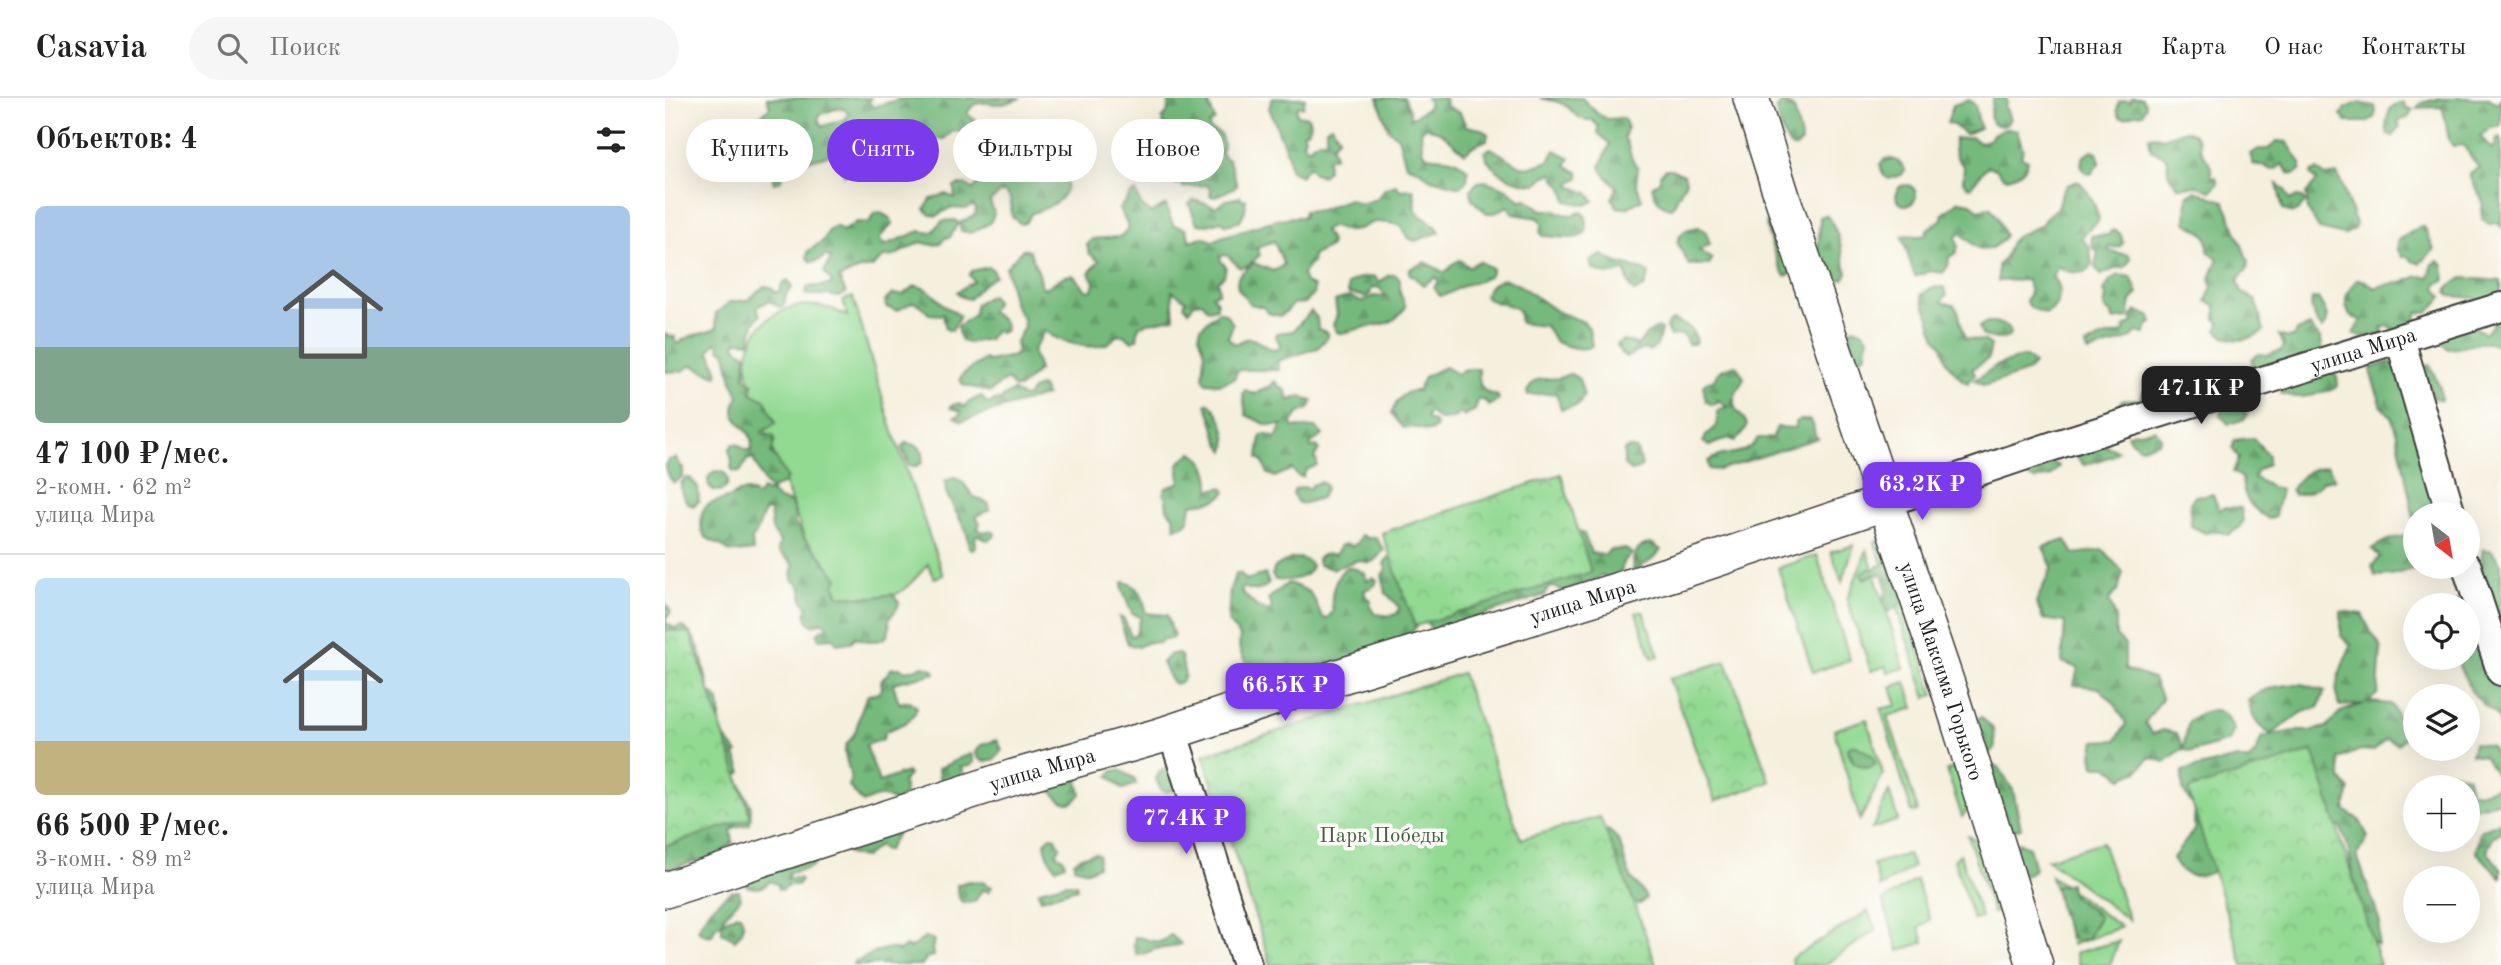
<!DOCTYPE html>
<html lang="ru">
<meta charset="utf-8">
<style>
body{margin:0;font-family:"Old Standard TT",serif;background:#f6f6f6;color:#222;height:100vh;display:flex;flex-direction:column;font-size:26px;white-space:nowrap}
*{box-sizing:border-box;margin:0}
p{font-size:23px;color:#767676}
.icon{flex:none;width:38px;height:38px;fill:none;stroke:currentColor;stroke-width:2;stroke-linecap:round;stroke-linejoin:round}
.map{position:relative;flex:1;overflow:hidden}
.sheet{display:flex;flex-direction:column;background:#fff;width:665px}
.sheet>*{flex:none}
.top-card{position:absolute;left:21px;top:21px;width:665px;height:63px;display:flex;gap:14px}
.needle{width:46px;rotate:149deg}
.buttons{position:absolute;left:1738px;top:404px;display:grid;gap:14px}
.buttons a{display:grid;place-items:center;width:77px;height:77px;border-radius:50%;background:#fff;box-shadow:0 7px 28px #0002;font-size:35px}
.price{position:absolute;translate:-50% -60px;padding:0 16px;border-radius:14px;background:#7c3aed;color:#fff;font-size:23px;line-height:46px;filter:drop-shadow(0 2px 4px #0008)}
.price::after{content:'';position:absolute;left:50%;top:42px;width:21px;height:16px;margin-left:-10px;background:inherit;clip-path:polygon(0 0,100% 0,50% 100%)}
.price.active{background:#222;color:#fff}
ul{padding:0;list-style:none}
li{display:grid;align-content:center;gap:14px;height:371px;padding:0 35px}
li+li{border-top:2px solid #e0e0e0}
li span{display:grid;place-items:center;height:217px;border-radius:10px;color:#555}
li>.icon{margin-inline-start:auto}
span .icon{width:126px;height:126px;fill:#fffc;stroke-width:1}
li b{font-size:30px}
h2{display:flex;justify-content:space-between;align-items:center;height:84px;padding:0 35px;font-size:30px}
.chip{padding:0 24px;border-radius:32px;background:#fff;box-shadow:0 7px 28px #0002;font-size:24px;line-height:63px}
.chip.active{background:#7c3aed;color:#fff}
header{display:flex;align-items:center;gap:42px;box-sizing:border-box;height:98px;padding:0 35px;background:#fff;border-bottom:2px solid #e0e0e0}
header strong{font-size:33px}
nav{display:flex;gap:38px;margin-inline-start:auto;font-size:24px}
.search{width:490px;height:63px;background:#f6f6f6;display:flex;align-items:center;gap:18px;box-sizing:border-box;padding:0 24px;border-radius:38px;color:#767676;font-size:26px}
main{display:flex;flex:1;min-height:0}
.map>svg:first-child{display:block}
.green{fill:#92d992;stroke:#577a57;stroke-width:2}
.forest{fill:url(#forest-firs);stroke:#486a4c;stroke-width:2;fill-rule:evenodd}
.park{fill:url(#park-crowns);stroke:#577a57;stroke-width:2}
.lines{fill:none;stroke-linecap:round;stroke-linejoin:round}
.minor-casing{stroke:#3d3c39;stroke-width:32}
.major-casing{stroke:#3d3c39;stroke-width:38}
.minor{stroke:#fff;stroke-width:28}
.major{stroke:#fff;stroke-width:35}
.labels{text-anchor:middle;stroke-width:7;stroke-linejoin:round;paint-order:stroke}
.street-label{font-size:21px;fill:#1c1c1c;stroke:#fdfcf7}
.park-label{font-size:21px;fill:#455e45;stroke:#fdfcf7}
</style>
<header>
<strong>Casavia</strong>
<div class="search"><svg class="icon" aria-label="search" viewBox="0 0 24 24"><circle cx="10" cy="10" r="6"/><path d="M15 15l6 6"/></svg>Поиск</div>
<nav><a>Главная</a><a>Карта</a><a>О нас</a><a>Контакты</a></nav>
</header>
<main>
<section class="sheet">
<h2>Объектов: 4<svg class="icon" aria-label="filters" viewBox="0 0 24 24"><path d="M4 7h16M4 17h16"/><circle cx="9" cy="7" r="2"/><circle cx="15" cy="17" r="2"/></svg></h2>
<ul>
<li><span style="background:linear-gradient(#a9c7e8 65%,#7fa58c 0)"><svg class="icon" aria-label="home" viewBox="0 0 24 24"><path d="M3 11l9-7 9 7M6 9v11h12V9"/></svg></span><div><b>47 100 ₽/мес.</b><p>2-комн. · 62 m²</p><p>улица Мира</p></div></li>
<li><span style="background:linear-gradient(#bfe0f5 75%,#c2b280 0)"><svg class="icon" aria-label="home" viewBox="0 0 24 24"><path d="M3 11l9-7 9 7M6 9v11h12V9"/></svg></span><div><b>66 500 ₽/мес.</b><p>3-комн. · 89 m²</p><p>улица Мира</p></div></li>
</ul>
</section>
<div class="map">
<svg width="1836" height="867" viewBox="0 0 1836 867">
<defs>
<pattern id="forest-firs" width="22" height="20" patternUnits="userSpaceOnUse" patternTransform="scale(1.75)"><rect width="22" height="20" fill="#75b97c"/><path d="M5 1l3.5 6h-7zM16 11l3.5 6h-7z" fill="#659e6b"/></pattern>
<pattern id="park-crowns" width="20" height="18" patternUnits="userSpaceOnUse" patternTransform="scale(1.75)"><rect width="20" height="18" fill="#92d992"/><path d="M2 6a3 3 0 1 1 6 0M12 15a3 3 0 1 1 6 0" fill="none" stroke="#7dba7d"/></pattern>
</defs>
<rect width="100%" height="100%" fill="#fdfcf7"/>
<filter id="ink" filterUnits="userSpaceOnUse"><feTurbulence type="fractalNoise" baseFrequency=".0143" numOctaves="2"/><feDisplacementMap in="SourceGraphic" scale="14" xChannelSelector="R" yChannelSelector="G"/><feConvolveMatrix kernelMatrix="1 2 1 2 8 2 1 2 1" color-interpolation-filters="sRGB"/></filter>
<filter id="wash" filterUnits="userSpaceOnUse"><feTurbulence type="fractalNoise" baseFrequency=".00686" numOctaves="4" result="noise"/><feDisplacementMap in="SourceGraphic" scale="28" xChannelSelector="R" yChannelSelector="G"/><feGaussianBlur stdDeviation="1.57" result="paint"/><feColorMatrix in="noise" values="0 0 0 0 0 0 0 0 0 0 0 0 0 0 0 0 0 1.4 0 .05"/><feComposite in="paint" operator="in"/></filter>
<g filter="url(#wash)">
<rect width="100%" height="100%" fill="#f5efdd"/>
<!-- green -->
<g class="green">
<path d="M188,199L225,325L278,477L269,480L263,466C229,506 223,504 172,500L144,453L87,295C86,286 82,276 82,268C83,213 139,193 182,218L178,202Z"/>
<path d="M1218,442L1269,597L1261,600L1210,444Z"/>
<path d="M1189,447L1177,484L1166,454Z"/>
<path d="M1202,452L1239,570L1223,574L1221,568L1206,573L1182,502Z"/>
<path d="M1152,457L1185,562L1148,574L1113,470Z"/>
<path d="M978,513L994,558L987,560L971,515Z"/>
<path d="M1241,584L1249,610L1223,618L1253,713L1247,715L1216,611L1232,607L1226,589Z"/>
<path d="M1202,621L1218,676L1195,722L1169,632Z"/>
<path d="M1290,670L1304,709L1297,719L1282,672Z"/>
<path d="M1224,693L1233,722L1207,731Z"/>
<path d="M1303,738L1312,742L1335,813L1328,815Z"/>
<path d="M1437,744L1464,822L1382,761Z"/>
<path d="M1243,756L1248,769L1215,789L1208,766Z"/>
<path d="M1295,756L1316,819L1308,821L1289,762Z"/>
<path d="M1386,778L1456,829L1407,847Z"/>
<path d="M1251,782L1265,822L1254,830L1259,844L1234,853L1218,803Z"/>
<path d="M1203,813L1211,832L1159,867H1128L1126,861Z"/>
<path d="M1454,843L1445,867H1414L1410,855Z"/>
</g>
<!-- forest -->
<g class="forest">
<path d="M102,0H206L204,4L208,9L239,0H356C349,2 340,7 332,6C320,5 309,1 302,16L310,22L308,29L294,34L288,33L279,41L269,40L262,50L252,53L244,50L225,54L216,60H207L184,69L182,76L179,77L176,63L166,56C151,62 133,63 117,69L118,77L115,83L109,85L106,74L111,63L100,57L95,48L98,42L90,23L105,9ZM173,10L179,11L183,15L181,21L158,28L154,24V17Z"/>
<path d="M505,0H542L550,22L544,27L545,32L555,36L559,47L556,53L558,59L564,62L572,88L550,99L545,98L546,92L541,87L518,90L517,85L510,87C509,75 503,66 502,54C500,42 502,33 497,21L502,16Z"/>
<path d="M607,0H640L638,9H632V17L643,19L646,26L644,31L638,35L640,39L638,44L642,50L654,42H661V30L666,27L674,39L667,48L670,58L663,60L662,73L657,78L649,75L644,68L635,78L625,71L623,57L604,10Z"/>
<path d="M713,0H739L745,13V21L762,10L764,4L761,0H780L781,8L795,15L801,28L816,31L823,36L822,42L808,48L800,55L777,35L761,29L756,33L757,52L762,58C782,62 787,56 803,72L802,82L795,89L766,81L754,72L741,67L733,39L723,31Z"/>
<path d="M875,0H917L933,16L942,21L958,20C963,27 963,31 959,39C966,50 963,60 973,70L971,85L977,101L962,110L952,109L947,100L952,90C946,81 939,79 935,69L945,46L933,35V28L927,22C907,22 912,13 898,6C892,3 883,2 875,0Z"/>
<path d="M1328,0H1341L1342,3L1340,9L1345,20L1342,26L1337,28L1328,26L1325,19Z"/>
<path d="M1466,0H1477L1481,7L1477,16H1469L1460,20L1455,19L1452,12L1454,4L1461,2L1466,4Z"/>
<path d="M1777,0H1824L1832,5L1836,0V28L1826,30L1815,38L1827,51L1831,46L1832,40L1836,39V129L1833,125L1824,126L1818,121L1816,114C1823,98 1806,91 1804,75L1814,70L1798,47L1788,48L1784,42L1778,11L1775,9L1752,10L1756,5Z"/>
<path d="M1119,2L1130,13C1131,25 1136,33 1136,45L1132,49L1127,50C1118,42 1115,24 1111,12Z"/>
<path d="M1304,2L1310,7L1315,30L1300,36L1287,26L1282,25L1288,7Z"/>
<path d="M1738,4L1742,10L1748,11L1743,20L1733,23L1735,28L1728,38H1724C1719,28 1722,19 1726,10Z"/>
<path d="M1694,5L1710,8L1711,13L1709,20L1701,24H1681L1676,17L1680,10Z"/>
<path d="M1342,30L1352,32L1358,52L1356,59L1363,62C1361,73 1350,80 1339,80L1331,71L1324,68C1315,73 1313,83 1305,89L1302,88L1298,83L1299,69C1292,61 1286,52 1290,41L1307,39L1314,45L1325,41L1328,36Z"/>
<path d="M1520,32L1528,35L1533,41L1536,53L1546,67V78L1551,79L1553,85L1546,93L1532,88L1514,89C1505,80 1501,76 1503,63L1500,58L1486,52L1484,39L1490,38L1498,40Z"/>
<path d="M1613,43L1622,44L1636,65V71L1630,76L1624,75L1617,66L1611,71L1605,72L1600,68L1588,66L1585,56L1594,51H1603Z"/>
<path d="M826,50L856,68L866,69L884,63L890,52L905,60L901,67L914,75V80L907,84L905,88L923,95L929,103L920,107L902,103L898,89L891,83L888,75L878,79L872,86C851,86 826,75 819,54Z"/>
<path d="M1427,52L1432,54L1435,64L1426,76L1421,75L1416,69L1417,60Z"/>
<path d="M374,60L387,62L396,66C412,95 393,107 367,115L360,125L356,126L347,119C346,109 348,99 338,93L325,103L329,116L325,125L306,135L296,133L294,125L310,117L311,111L308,107L301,111L285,110L272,118L264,116L260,111L266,101L281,96L290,100L289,89L293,87H300L308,91L321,79L331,81L337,87L340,81L364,71L368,63Z"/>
<path d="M1220,61C1229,60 1236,63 1240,72L1236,77L1224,81L1218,77L1215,66Z"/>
<path d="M1001,71H1006L1019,77L1021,83L1007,110C996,110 990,99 987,89L995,82V76Z"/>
<path d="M1652,72L1661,78L1672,76C1681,92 1683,109 1691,125L1689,131L1679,137L1654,131L1643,112L1641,95L1652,83L1646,77L1647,74Z"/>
<path d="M821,83L842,91L855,102L862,101L877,112H890L898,116L907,117L917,114C923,121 923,127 920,136C907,143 892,138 877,138L875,133L878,126L874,120L848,116L843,108L830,115H822L807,102L806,91L813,84Z"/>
<path d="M1413,83C1422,89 1432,110 1434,122L1416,140L1424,148L1427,166L1423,173C1411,176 1401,175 1393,168L1387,179C1399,189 1395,209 1381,216L1366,210L1361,203L1366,192L1364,190L1362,182L1333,183V167L1340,160L1346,144L1352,138L1376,127L1382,118L1393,110L1397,94L1402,87Z"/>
<path d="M1612,86L1620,92L1625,102L1631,99L1637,100L1640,104L1633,113L1627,115L1618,112Z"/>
<circle cx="1241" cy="97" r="10"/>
<path d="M731,87L735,92L748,91C752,98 747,107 752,114C758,122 768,122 775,134L750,143L743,140L735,127C727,126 714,122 706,125C699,128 694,133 685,133C674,133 670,124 659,133L666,143L665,149L648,157L647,164L637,177L640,184L649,189L648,198L640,205L627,206L623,212L615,218L603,215L598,209L585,206L573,190L572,183L574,177L589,165L608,173L619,167L609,143L592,149L595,157L583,168L575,170L562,157L555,158L556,163L561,169L559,178L553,183L554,194L547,197L552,203V210L544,212L537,204L529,205L524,213L519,207L521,202L507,193L509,220L474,227L472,241L466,243L459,237L451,238C437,258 396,245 379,233C367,259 365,244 374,272L355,290H349L343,282L337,284L326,294L298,287L295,281L298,276L320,261L323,263L349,258L352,252L351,244L359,229L358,221L348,204L341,169L358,151L365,153C368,167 376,172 376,187L380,190C391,185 394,177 408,177L422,193L427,192L429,184L424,175L434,163L424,155L422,147L427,141L454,139L463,132L462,125L454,111L467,95L471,94L476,107L486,115L501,107L508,127L521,131L525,143L537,139L548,143C562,135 566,137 579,132C600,126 616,118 638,119L639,113L655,112L684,101L696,106L712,101L720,90Z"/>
<path d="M1530,93L1559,103L1583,163L1582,171L1573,182L1577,194L1591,203L1599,233C1583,243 1566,247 1552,232L1554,225L1551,221V209L1541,203L1547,189L1545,180L1553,161L1543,153C1544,133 1536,134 1521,125L1522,97Z"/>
<path d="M576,99L577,102L581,101L580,113L574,124L561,127L557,123L543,127L532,126L524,106L529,102L551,109L562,102Z"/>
<path d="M1294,103L1306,105L1313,112L1325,109L1332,118L1340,138C1337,144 1333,146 1326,150C1312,156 1306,142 1295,135L1291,139L1293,148L1291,155L1284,159L1283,168L1278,175L1265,173L1250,179L1237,138C1246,136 1252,140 1261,137L1262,132L1277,121V117Z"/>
<path d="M214,114L225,120L228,125L215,139L216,145L220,147L255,133L267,135L277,123L291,122L293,126L285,139L280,140C273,151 265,146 255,144L229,158L219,159L207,169L195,171L174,180L181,195L173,199L164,197H141L140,195L143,189L163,187L167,184L159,174L166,160L160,157L155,162L146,164L142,160L143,153L158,143L165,131L171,128L178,133L192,124L204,125L209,115Z"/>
<path d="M1161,117C1175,132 1176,154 1182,174L1179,181L1169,182L1160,177L1153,160L1155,119Z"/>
<path d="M1101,124H1105L1110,127L1127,175L1120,178C1114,172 1101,133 1101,124Z"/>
<path d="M1756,128L1760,130L1769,152L1755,165L1749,164L1743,159H1737L1732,150L1734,142Z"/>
<path d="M1034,129L1041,134L1045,146L1034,152L1047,161L1044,167H1024L1012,144C1016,132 1022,131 1034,129Z"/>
<path d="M1451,132L1456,137L1458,145L1454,149L1443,150V153L1464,157L1465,162L1459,170H1452L1436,177L1430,169L1433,153L1428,150L1426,138L1443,137L1446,133Z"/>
<path d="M937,157L950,164L982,173L984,177L979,189L969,194L965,189L960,172C949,178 937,177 927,170L925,163Z"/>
<path d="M795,162L804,169L814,163L827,171L825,177C817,183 812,184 803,186C792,189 786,197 775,198L769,190L773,183L771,179L758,187L744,175L745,171L760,164L780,175L789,165Z"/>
<path d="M1774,163L1778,168L1780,182L1772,186L1771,190L1777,199L1763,215L1753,214L1751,219L1754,223L1732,236L1724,227L1717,230L1718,237L1696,239L1688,236L1696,222L1685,218C1677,203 1681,194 1692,182H1699L1710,190C1721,185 1731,186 1740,183C1752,180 1750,176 1764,179L1768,166Z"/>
<path d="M323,169L327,171L330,178L317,187L304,201L297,199L292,194L309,183L304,177L307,173Z"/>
<path d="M724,177H731L735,182V195L741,209C725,230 719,225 696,230C688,232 682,236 673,235L668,227L672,217L670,203L685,198L696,204L709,198L721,199L714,189L707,190L705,196L701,199L683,195V187C690,179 700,179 710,179L714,185Z"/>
<path d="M1454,177L1466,179L1473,195L1466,203L1463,220L1448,222L1447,216L1439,210L1441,199L1439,193L1445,183Z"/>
<path d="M1798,180L1836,183V200L1815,206L1809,200L1785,198L1782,194L1784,188Z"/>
<path d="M840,181L856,188L891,213L919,224L924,230L927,248C917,254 901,248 891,244L880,228L855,225L853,212C843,204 829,208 820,198C823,188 829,182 840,181Z"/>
<path d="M123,182L127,187L126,192L121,196L119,207L114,209L104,203L92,209L95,217L89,225L85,244L73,243L70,246L71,249L81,256L80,280L88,286L86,295L100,302L111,325L97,334L99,337H108L110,341L106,356L113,363L122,380L119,385L106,392L99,385L88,360L82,362L75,374L68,373L66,369L67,363L64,352L68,346H72L82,353H86C93,326 56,327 74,298L67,283L61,255L55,251L54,246L51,244L45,252L53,275L51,278L26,267L18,273L0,274V236L10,239V244L13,246C25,234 38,238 52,230L50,222L51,215L65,204L83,202L99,188L105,189L110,194L115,193L117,186Z"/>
<path d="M250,188C263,189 271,199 280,208C285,212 290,213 295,218L287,233L281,231L278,217L264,216L255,207L248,204L232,213L221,209L220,202L228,196L237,197Z"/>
<path d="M1279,189L1282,196L1277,204L1289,207L1293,213L1300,240L1320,243L1326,248L1323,261L1307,271L1310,276L1303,285L1298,283L1282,265L1277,247L1271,240L1256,197L1266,190Z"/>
<path d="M326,197L331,203L325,214C333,218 341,223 341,232L335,235L330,232L324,241L303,245L297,243L293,234V228L309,217L311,206Z"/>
<path d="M1653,200C1659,211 1668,221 1657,231C1651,223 1644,212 1647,201Z"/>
<path d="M554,213L561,216L568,226L563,240L570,246C574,245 577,242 581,241C589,238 601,250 609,252L614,250L615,246L611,239L612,235L628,233L646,213L652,220L653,231L663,235V239L653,250L612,263L614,272H577L572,273L570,280L555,286L542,285L538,280L540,254L534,237L536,229Z"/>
<path d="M1471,213L1485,218L1487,225L1483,227L1480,236L1471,234L1467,240L1424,254L1420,248C1426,245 1435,239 1442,238C1448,236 1453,237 1459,234L1460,229L1468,224L1466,219Z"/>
<path d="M1836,216V251C1818,236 1802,252 1782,251L1776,244L1778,236L1806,226L1819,235C1828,230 1829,222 1836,216Z"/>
<path d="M1008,222L1025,230L1032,242L1029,246H1023L1018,236L1005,238L1001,230L1003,225Z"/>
<path d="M1322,224H1330L1343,229L1345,236L1342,240L1332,241L1318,238L1314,229Z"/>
<path d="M1645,228L1656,242L1658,254L1591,274L1587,268V262L1593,256L1602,257L1617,252L1619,247L1614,237L1623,240L1629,238L1632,233Z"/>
<path d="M993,230L996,232L992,248L984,253L979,251L961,259L956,255L952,247L957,243L969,245L972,248L982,236Z"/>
<path d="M1188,230L1198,233L1203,240L1201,256L1195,261L1189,258L1181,235Z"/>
<path d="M1357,259H1361L1369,266L1362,274L1319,288L1310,282L1331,268Z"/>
<path d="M1724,264L1729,265L1785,416H1750V426L1732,336L1726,318L1717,309L1706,276V270Z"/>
<path d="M1071,267L1079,280C1077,286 1070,294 1069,301C1066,322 1098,318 1070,343L1063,340L1044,348L1038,344L1042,336L1052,327V314L1055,311L1062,309L1053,302L1051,306L1047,307L1041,303L1038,288L1043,283L1050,282C1052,271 1061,270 1071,267Z"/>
<path d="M1765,267L1775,290L1776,302L1769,300L1759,275L1760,268Z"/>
<path d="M780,269L792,276L799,271H814C813,287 816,295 833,298L834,302L824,308L819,302H813L810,312L798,318L795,315L788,321L774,322L765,314L762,317V321L770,325L771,329C764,336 762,332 753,330C749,329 743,330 738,330L727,315C731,303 740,291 753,293L759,279Z"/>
<path d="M1666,273L1672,279L1673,287L1667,292C1656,293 1641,300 1633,299C1627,299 1622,296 1616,296L1615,287Z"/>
<path d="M906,276L914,281L919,297L914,307L896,311L891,295L863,297L862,294C871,275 880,283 894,280C898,279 902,276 906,276Z"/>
<path d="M1499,282L1513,285L1516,291L1511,298L1457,314L1454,308L1457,302L1476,301L1478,293L1490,289Z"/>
<path d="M610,283L616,290L620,291L624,302L637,298L640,301L648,303L644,311L634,315L627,324L628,329L651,330L658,337L646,345V349L652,348L654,351L649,360L652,363V367L641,372L638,379L633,378L627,371L610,379L603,376L597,362L593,360L596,338L600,336L611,340L617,327H602L581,317L578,296L580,292L590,296L602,289L604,290Z"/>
<path d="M374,288L377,289L381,297L297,323L290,319L295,317L296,313L285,310V308L294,305L300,309L302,305L316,298L322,305H327L329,302H336L339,298L348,293L358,299L363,298L366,293Z"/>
<path d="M1566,303L1582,316L1580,321L1564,326L1555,317L1558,307Z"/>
<path d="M544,305C556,314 565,338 560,353C548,338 550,322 541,307Z"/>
<path d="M1135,322H1144L1148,326L1150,338L1153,340L1054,372L1044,371L1043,363C1062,350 1079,362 1093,340H1107L1112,329L1130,330V324Z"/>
<path d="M1490,331L1496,339L1494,344L1475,350L1466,343L1462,337C1472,332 1480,335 1490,331Z"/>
<path d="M1588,340L1603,357V366L1592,373L1589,379L1606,389L1616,391L1610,418L1604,421C1586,410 1578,402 1577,380L1568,374L1574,360L1567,350L1570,342Z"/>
<path d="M241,345L253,348L258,355L257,365L249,369L243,367L237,350Z"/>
<path d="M1439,347L1453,353L1447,358L1419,367L1409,357L1414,353L1422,352L1425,348Z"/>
<path d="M965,350L971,351L977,367L974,371L966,373L959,367V352Z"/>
<path d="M527,354C541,361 546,378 545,392L558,389L561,393C553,405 540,404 527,406C520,421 532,423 510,430L509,419L502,411L501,400L498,396L501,390L515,384L513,366Z"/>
<path d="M11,360L18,371V378L9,385L4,379L0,369L4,362Z"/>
<path d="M1379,361L1394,368L1385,378L1370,382L1362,378H1354L1349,370Z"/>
<path d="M1662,368L1670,381L1657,383C1650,394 1642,395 1629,397L1626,392C1632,383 1639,373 1650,371C1654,370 1658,370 1662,368Z"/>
<circle cx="53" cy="383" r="10"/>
<path d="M25,380L33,389L34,403L28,408C19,404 15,395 16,385L20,381Z"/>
<path d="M289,380L297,383L309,399L324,406V412L311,418L315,425L313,430L316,434L326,433L330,435L329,439L322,442L313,437L310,438L311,449L308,451L304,450L302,435L281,395L280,383Z"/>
<path d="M1316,380L1327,385L1324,393L1274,409L1267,407L1265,400Z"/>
<path d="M654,384L660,386L661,390L656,400L637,406L632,404L628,396L630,391L640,389L644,391L647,387Z"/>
<path d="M97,392L107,394L111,400L126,405L131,420L129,425L135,432L139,441C146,444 166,472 173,480L170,486L174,498L210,499L227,496L234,504L233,509L224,521C224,525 225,529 224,533C221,547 200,543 191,539L186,544L173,546L168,540L154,541L152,536L156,532L163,530L159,524L147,527L142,522L140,515L143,509L138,503L135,487L127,482L128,466L113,453L115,444L107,432L105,413L100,412L91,436L87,441L88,453L72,454L63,453C56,444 46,445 40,438C36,433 36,427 36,421C37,398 62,406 74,394L83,393L93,398Z"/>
<path d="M1548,396L1554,412L1561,409L1576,410L1578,424L1574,430L1563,437L1553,433L1540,435L1526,428L1525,405L1530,398Z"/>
<path d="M910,432L919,436L926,455L941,457L944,452L961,451L967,456L958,464L955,482L947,484L937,477L930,482L898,493L889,489L883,490L880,497L768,533L759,521L746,534L754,539L591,593C589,587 591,581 588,576C581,563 571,555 575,538L563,524L565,491L571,475L576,476L581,482L600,476L604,485C597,493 589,495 579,489L576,493L592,509L605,513L607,509L603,501L623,485C649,494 646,494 657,519L662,521L668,513C664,498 670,479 681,469L691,471L700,476L702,483L708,480L712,482L710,487L699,493L700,497L706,503L705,509L710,516L726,518L733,515L734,509L721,495L717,477L721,471L719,465L725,458Z"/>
<path d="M1750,433V469H1756L1726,477L1710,478L1707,468L1715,459L1707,451C1725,437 1732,443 1750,433Z"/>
<path d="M696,437L702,440H711L719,452L709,463L704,465L694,462L667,471L654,467L652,461C657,456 662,454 669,457L674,452V448L681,446L687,448L692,445Z"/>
<path d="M1401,442L1409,456L1438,452L1458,474L1453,492L1444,502L1451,521V538L1460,547V571L1488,581L1497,601L1480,625L1488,636L1498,632L1512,635L1518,650L1524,623C1545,608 1558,606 1569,632L1564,643L1527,654L1517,651L1500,664L1485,659L1473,673L1457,680L1443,668H1429L1427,656L1430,643L1451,642L1461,626L1450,606L1434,590L1409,587L1413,570L1397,564L1400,524L1378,521L1371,504L1387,469L1378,449Z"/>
<path d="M986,445L996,452C989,462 978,468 967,473C968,458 969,449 986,445Z"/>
<path d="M1818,451L1827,453L1836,466V527H1828L1824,536L1803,533L1802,508H1788L1792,502L1802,503C1806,497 1814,491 1817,484C1822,473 1813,464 1818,451Z"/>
<path d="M627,460C636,460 642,461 647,468C643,482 623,483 610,482L607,477L610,469Z"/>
<path d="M1222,463L1228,469L1227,480L1238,490L1237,505L1224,514L1218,504L1222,492L1218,477L1211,476L1199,481L1196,476L1202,471H1208Z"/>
<path d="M458,484C473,486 481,502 480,515L502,517L509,538L506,541H497L495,545L483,544L473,549L463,546L454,519L459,521L466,538L471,536L476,519L467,516L457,491Z"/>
<path d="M0,504L6,514L1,521V525L10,530L17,528C39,542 37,572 45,595C64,604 49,622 58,637C61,643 68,648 73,655L70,657L77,674L72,678L86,709L85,726L71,729L66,733L68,744C47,766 27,760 4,773L0,771Z"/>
<path d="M1676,513L1697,516L1706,534L1716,548L1713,595L1704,604L1726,606L1743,636L1733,646L1721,641L1709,653L1695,652L1674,661L1676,681L1685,692L1680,712L1695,723L1703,739L1692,757L1715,824L1713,847L1700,840L1697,807L1687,776L1683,748L1676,730L1657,721L1587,852L1571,845L1555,770C1536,781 1518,783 1508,760L1529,732V709L1518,693L1517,673L1572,660L1583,663L1591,654L1597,639L1630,633H1645L1662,629L1675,614L1698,606L1675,608C1665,589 1678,567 1686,547L1676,538Z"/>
<path d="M1803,551H1811L1836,574V629L1832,617L1820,608L1807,594L1794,568V560H1802Z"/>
<path d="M512,555L516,558L520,578L516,584L510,586L506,583L497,565L504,557Z"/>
<path d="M259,568L268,571L270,575L228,585L234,605L244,603L252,609C248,626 234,626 220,634L218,641L201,647L214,684L242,674L244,677L238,684L240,696L231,705C219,695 209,699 198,705L184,688C188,675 181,667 180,654C179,645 187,642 190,634C195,621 195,609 203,597L213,595L217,590L216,583L227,570H235L241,573Z"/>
<path d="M1637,586L1660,593L1653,610C1631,613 1624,626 1606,636C1590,628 1587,618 1583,602C1599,589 1617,587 1637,586Z"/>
<path d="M1316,619L1329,632L1330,650L1323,656L1312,643L1309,623Z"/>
<path d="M332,642L337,652L330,661L319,664L312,659L311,654L316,647Z"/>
<path d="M1809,645L1826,648L1836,667V703L1811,710L1803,704L1802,690L1790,689L1784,673L1803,679L1805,693L1814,695L1832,689V678L1819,658L1806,656Z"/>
<path d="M1189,646L1209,659L1210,667L1203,670L1189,665L1182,651Z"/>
<path d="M306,656L309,664L305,668L295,669L298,673L297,678L279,684L274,680L273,671L301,657Z"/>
<path d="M1327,667L1334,669L1348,692L1356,730L1347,732C1338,712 1326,689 1327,667Z"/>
<path d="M501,669L507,670L515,685L508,692L500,694L495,690L491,681L495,673Z"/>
<path d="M455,672L469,680L471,686L458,691L444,678L448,673Z"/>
<path d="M417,674V678L413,683L416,696C413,698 412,702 408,704C397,709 385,692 381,684Z"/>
<path d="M1836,723V734L1828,739L1822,753L1836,771V779L1811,754L1815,733Z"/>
<path d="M229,730L232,735L223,752H219L213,748L200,759C191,759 181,757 177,748Z"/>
<path d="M943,732C960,744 956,759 965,777C969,786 976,788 981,800L975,806H960L940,740Z"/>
<path d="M385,738L391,740L395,749L391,756L398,760L400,766L391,770C384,762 381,755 380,745Z"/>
<path d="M1353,744L1364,749L1370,771L1359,778L1348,756Z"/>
<path d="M430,755L434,757L433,768L423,773L409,769V764L416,759Z"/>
<path d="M151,759L152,764L144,770L124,775L123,781L134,780L136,782L132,787H123L118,792L113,791L114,787L105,783C98,791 91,791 82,788L80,781Z"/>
<path d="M303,783L317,784L327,789L323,794L318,791C309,800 315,807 297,804L292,796V787Z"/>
<path d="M402,785H411L412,790L376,801L373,794L378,791Z"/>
<path d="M1405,785C1405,806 1424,805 1434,819L1422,841L1411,843C1397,830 1394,807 1390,789Z"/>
<path d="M67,793H74L76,800L59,818L58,824L71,816L75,817C81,827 78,834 70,842L57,835V825L50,829L47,837C41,838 37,836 33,832C39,816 53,802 67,793Z"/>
<path d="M506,837L516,846C507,851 500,849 490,851C482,853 481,857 472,857L468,847L470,839C479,839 489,846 497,843C501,842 503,838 506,837Z"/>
<path d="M261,839L269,842L267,852L269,858L262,859L257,867H188L190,863C206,859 218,845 234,853L241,848L245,850Z"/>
</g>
<!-- park -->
<g class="park">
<path d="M896,376L926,474L750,528L717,435Z"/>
<path d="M0,532L25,535L86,720L0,748Z"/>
<path d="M1061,563L1105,684L1050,703L1004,581Z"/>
<path d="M797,575L856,741L935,719L973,815L991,867H606L538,657Z"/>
<path d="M1648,653L1715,867H1578L1523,692Z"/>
</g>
</g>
<g filter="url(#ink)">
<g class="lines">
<defs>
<g id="minor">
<path d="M1735,241L1786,416"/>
<path id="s1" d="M1222,404L1394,346L1836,209"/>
<path d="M1802,469L1836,573"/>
<path d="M507,633L582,867"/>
</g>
<g id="major">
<path id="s2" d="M1086,0L1118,102L1285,595L1370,867"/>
<path id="s3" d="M0,792L349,679L494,638L647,587L1012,474L1222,404"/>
</g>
</defs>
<!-- minor casing -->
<use href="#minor" class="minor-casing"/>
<!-- major casing -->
<use href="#major" class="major-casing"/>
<!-- minor -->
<use href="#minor" class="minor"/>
<!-- major -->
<use href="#major" class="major"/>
</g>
</g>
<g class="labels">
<!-- street labels -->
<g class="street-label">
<text dy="7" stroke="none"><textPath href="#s1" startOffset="500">улица Мира</textPath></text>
<text dy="7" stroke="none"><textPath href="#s3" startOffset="962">улица Мира</textPath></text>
<text dy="7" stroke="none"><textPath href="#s2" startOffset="604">улица Максима Горького</textPath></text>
<text dy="7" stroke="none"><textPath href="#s3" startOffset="396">улица Мира</textPath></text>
</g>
<!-- park labels -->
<g class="park-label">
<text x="717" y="744">Парк Победы</text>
</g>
</g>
</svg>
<div class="buttons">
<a><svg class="needle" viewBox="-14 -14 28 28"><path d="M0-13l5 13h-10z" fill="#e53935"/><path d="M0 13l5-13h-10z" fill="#767676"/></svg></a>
<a><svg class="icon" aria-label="locate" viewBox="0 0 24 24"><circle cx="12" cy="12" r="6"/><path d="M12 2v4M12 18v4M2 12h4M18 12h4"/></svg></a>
<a><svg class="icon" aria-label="layers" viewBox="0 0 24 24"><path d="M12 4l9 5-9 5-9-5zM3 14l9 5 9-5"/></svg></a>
<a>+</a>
<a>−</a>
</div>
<b class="price active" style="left:1536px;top:328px">47.1K ₽</b>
<b class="price" style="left:1257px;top:424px">63.2K ₽</b>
<b class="price" style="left:620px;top:625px">66.5K ₽</b>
<b class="price" style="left:521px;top:758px">77.4K ₽</b>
<div class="top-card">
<a class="chip">Купить</a>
<a class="chip active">Снять</a>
<a class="chip">Фильтры</a>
<a class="chip">Новое</a>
</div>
</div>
</main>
